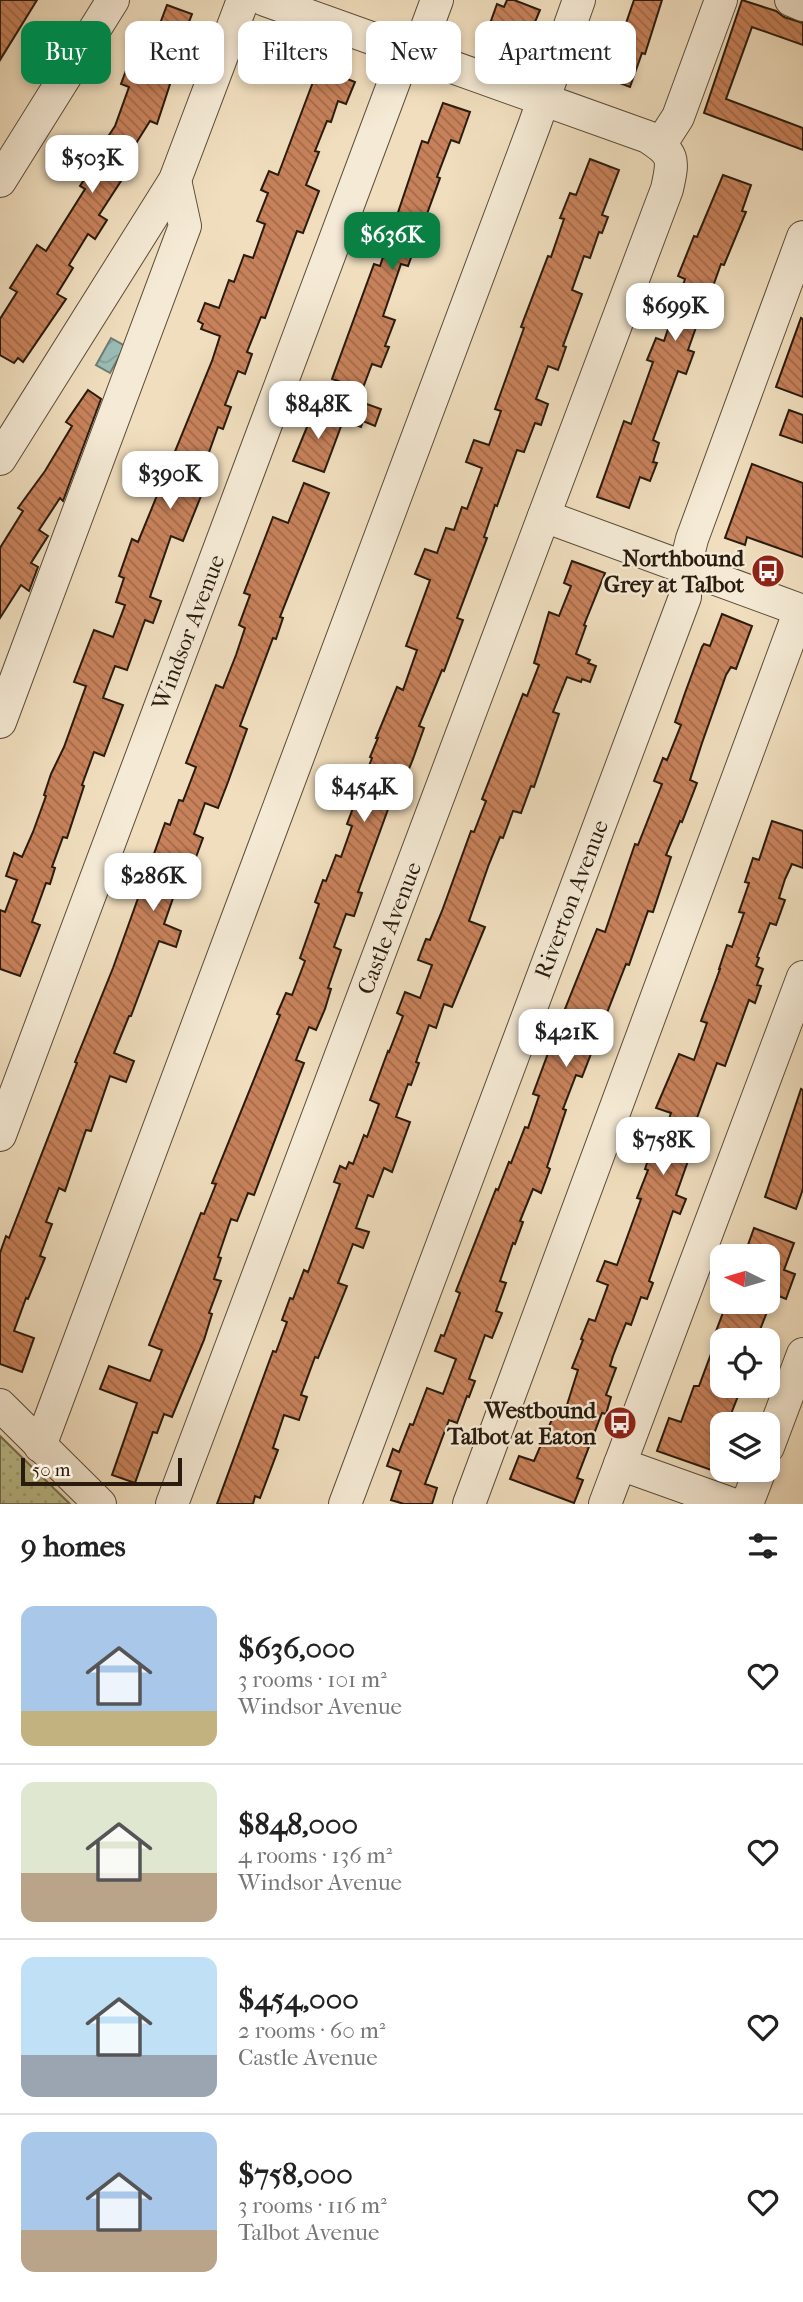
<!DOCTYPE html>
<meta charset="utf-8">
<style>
body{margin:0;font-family:"IM FELL French Canon",serif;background:#f2f2f2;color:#222;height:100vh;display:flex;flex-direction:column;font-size:26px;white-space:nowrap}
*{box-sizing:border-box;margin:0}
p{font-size:23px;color:#767676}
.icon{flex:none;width:38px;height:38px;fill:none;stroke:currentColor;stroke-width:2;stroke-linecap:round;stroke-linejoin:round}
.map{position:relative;height:1504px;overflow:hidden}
.side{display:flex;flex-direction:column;background:#fff;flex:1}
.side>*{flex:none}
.banner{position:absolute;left:21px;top:21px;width:761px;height:63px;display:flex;gap:14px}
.needle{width:46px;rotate:275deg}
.controls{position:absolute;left:710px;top:1244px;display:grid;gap:14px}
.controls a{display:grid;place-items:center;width:70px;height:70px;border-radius:14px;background:#fff;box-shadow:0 4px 10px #0003;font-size:35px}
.scale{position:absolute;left:21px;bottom:18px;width:161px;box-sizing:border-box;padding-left:7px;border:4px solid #291b0e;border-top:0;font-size:19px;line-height:24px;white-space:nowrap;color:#291b0e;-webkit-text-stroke:5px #f5ead5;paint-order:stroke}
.price{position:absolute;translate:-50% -60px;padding:0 16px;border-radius:14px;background:#fff;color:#222;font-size:23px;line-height:46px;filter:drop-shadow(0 2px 4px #0008)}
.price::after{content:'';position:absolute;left:50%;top:42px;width:21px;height:16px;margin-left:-10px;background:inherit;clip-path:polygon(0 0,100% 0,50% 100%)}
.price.active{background:#0b8043;color:#fff}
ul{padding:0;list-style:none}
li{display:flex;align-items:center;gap:21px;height:175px;padding:0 21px}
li+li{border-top:2px solid #e0e0e0}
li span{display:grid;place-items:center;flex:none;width:196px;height:140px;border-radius:14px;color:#555}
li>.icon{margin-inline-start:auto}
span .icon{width:84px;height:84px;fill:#fffc;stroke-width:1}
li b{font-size:30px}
h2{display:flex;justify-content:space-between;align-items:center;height:84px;padding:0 21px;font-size:30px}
.pill{padding:0 24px;border-radius:14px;background:#fff;box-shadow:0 4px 10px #0003;font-size:24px;line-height:63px}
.pill.active{background:#0b8043;color:#fff}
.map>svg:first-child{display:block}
.green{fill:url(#green-dots);stroke:#736e4e;stroke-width:2}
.water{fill:url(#water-waves);stroke:#6d7c72;stroke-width:2}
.building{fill:url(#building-back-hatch);stroke:#291b0e;stroke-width:2}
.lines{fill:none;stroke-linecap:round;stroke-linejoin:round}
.minor-casing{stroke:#5b4c3a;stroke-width:34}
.minor{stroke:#f5ead5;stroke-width:32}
.labels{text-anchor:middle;stroke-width:5;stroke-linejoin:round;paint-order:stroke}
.poi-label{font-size:23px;font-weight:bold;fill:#291b0e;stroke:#f5ead5;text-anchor:end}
.street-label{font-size:23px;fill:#291b0e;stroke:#f5ead5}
</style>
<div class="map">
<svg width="803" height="1504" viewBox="0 0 803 1504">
<defs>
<pattern id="green-dots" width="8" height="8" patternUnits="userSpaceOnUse" patternTransform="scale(1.75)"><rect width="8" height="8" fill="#bdc08f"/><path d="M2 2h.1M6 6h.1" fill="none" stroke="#a2a47a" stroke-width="1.8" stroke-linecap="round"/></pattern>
<pattern id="water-waves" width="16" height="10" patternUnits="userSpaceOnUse" patternTransform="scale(1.75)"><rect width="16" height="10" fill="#9abcb5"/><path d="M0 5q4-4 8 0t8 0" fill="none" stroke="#85a19a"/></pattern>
<pattern id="building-back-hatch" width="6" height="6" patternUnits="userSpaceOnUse" patternTransform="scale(1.75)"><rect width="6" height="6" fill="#c8825b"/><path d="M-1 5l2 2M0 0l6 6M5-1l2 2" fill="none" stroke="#a26a4a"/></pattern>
</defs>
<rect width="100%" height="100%" fill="#f0debe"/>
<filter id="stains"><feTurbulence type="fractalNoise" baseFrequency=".00286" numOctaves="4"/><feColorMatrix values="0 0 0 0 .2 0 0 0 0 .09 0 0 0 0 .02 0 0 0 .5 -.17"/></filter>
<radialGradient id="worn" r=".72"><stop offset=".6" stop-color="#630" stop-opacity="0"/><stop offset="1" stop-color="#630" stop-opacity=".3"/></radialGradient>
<!-- green -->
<path class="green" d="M0,1436L70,1504H0Z"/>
<!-- water -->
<path class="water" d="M111,338L125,346L110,373L96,365Z"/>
<!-- building -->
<g class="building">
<path d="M0,0H37L0,60Z"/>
<path d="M507,0H514L540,10L521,56L483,43L497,4L504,7Z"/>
<path d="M634,0H662L645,54L642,53L630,87L604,77L612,54L615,55Z"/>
<path d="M742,0L776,11L784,17L803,23V45L752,27L726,99L803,128V150L704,113Z"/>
<path d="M167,5L192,14L180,46L194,51L187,72L175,69L157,124L150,121L115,177L121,181L99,215L107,220L95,239L88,234L69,265L73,268L57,294L66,299L23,362L18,358L14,363L0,355V319L17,292L10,288L37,245L46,251L85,189L80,186L103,151L100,149L115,126L129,87L121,84L130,60L153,68L166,32L158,29Z"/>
<path d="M323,69L355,82L346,104L338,101L331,122L327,121L315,151L319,152L306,185L319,191L303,233L297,231L265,318L261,317L247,352L252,354L245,374L238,371L225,405L231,407L223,429L218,427L207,458L215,461L183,541L171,536L150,597L161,601L153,623L145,620L127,670L115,666L103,698L123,705L104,756L94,752L82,785L84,786L67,838L63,837L52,867L55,868L50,884L46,883L32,922L40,925L20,976L0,969V910L5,912L17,880L6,876L14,853L22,857L33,832L46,796L44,795L51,774L64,747L86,686L74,682L94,630L113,637L125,605L116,602L124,578L119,576L132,539L138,542L212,361L220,336L201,329L203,324L198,321L205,303L219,308L229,280L234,282L244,255L253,258L265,224L257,221L268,193L261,190L269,171L278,175L316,74L321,76Z"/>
<path d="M443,103L470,112L459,143L451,140L437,177L440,178L408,266L401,264L383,316L395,320L385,346L389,347L381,367L372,364L358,401L381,409L375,426L363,421L361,427L332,416L344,383L332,379L374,264L380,266L422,141L428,143Z"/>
<path d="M590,159L619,170L602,215L608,217L602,233L599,232L590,258L584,256L572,290L582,294L563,346L566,347L558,370L548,366L536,399L548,404L541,425L535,423L524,452L517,450L497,506L495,505L484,537L487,538L457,618L463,620L444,671L442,670L419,726L424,728L413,759L404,781L399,779L358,892L362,893L354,916L346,914L334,947L341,950L328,988L331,989L325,1009L316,1030L309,1027L296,1060L304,1063L254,1195L248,1193L237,1221L231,1219L218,1257L221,1258L214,1279L221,1281L209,1313L212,1314L204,1340L172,1417L164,1414L157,1433L153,1432L135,1483L112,1475L137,1403L100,1389L109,1366L150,1381L162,1350L149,1345L201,1213L204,1214L216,1184L212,1183L280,1015L277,1014L286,993L292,995L305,961L300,958L319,904L315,902L323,880L326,881L336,855L341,857L352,826L347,824L372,758L370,757L378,738H376L397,687L403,690L417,650L406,646L430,580L415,574L425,549L437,553L446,528L454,530L462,507L467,509L482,468L466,462L474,440L489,445L501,411L495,409L524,328L521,327L548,256L551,257L564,219L560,218L570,193L576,195Z"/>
<path d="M723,175L751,185L742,211L746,212L724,265L721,264L712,289L710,288L688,350L694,352L686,374L678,371L653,440L659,443L653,462L657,463L650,481L640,477L629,508L597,497L624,421L631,424L653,362L647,360L656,338L664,341L685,279L678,276L694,236L697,237Z"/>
<path d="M801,318L803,319V397L776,387Z"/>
<path d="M88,390L101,399L63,501L60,498L39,530L48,536L31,563L38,567L29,591L21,585L0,618V548L23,511L18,508L45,471L72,426L66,422Z"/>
<path d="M314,410L343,421L324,472L293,461Z"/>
<path d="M789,410L803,415V443L780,435Z"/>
<path d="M752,464L803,483V557L747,537L745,545L725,538Z"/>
<path d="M304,483L329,493L280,617L283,618L276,639L273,638L240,726L247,729L228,782L218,808L205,803L194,834L203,838L185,887L178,884L164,924L181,931L176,947L159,941L131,1016H129L114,1053L134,1061L126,1082L110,1076L91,1131L86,1130L65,1191L59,1188L46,1222L52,1224L40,1256L45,1258L28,1299L26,1298L14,1331L34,1338L22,1372L0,1364V1253L6,1236L9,1238L77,1063L75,1062L113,968L165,823L170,825L179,800L183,801L196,767L186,763L216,685L223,688L236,655L245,628L239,625L250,595L244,593L273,517L288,523Z"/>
<path d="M572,561L605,573L584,625L586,626L576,654L590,660L588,663L596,666L590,682L582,679L581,682L567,677L553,712L559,714L534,787L531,786L521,813L513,811L503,838L500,837L489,864L469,921L485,927L452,1007L444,1004L436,1028L429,1025L416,1062L419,1063L411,1085L408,1084L396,1117L410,1122L392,1172L384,1168L373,1197L368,1195L356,1228L369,1232L363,1248L353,1244L338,1283L347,1286L318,1358L315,1357L301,1395L307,1397L299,1420L284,1415L273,1448L278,1450L260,1498L255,1496L253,1504H217L273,1351L276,1352L287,1322L282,1320L290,1298L293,1299L304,1270L308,1272L340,1184L334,1182L340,1166L346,1169L349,1162L353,1164L364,1135L367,1137L379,1104L370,1100L388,1051L389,1052L403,1016L397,1013L405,992L420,998L432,965L418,960L426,939L430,940L442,911L471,831L474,832L486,801L482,799L523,694L527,696L539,665L534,663L549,612L559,616L571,586L564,583Z"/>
<path d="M722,614L752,626L736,669L731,667L726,675L702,743L690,780L697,783L682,822L680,821L666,855L671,857L653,912L648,911L629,965L626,964L582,1077L576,1075L563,1109L566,1110L547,1167L550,1169L541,1193L533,1189L520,1221L523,1222L515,1244L513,1243L500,1281L506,1283L496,1311L502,1313L492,1338L485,1335L469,1379L475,1381L469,1397L467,1396L457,1423L449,1420L425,1484L437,1488L432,1504H404L391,1500L401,1471L387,1466L393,1449L399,1452L410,1424L413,1425L427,1388L443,1394L456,1359L435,1351L441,1335L444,1336L460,1293L456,1291L496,1189L498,1190L509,1162L511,1163L525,1127L528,1128L539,1096L533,1094L557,1029L597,929L605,932L635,844L638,845L662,784L654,781L663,758L667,760L681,725L675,722L685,693L702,647L704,644L710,646Z"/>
<path d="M772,821L803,831V868L792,864L785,879L779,898L785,900L776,925L770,923L757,957L759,958L756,966L763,969L757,985L761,986L755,1003L749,1000L725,1066L717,1063L682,1159L688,1161L676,1195L686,1199L680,1214L673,1211L649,1281L653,1283L647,1299L641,1297L631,1325L626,1323L613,1356L610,1366L616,1368L606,1395L611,1397L606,1414L602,1413L577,1478L583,1480L574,1503L510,1479L519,1456L534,1461L556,1410L561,1412L563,1407L566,1408L578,1370L572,1368L583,1340L581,1339L589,1319L595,1321L608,1285L597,1281L605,1261L617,1265L641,1199L637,1198L648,1170L645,1169L652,1148L658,1150L671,1113L656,1108L679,1054L694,1060L707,1023L701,1021L720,969H719L727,945L732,947L744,913L739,912L749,883L745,882L753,858L759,860Z"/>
<path d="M801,1089L803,1090V1189L796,1209L765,1197Z"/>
<path d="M754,1228L794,1243L784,1270L795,1274L786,1299L774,1294L756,1340H723V1386H742L727,1424H723V1474L657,1451L669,1418L681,1422L694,1386H699L718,1335L715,1334L727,1302H768V1256H744Z"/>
</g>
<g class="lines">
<defs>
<g id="minor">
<path d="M791,0L803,5"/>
<path d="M417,54L437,0"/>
<path d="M660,145L678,117L721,0"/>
<path d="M0,181L113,0"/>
<path d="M0,459L175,180L243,0"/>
<path d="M544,516L803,611"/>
<path d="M0,722L185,226L175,180"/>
<path d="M0,1135L406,50"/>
<path d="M0,1405L100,1504"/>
<path d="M40,1446L534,126L579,0"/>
<path d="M768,1447L803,1354"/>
<path d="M620,1464L732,1504"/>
<path d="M172,1504L667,189C674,158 674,154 648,137L265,0"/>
<path d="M345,1504L685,597V567L692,539L803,237"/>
<path d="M469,1504L800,610"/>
<path d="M605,1504L803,977"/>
<path d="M747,1504L760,1470"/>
</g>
</defs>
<!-- minor casing -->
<use href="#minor" class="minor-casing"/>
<!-- minor -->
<use href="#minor" class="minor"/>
</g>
<!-- icons -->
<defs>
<symbol id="bus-disc" viewBox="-11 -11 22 22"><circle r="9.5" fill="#8f2418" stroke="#f5ead5"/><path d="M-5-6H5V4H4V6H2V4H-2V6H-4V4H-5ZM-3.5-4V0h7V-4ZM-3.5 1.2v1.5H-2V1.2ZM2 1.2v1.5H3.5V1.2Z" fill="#fff"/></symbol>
</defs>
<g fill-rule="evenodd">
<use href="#bus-disc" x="749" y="552" width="38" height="38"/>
<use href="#bus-disc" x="601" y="1404" width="38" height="38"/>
</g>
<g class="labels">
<!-- poi labels -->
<g class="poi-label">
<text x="744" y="566">Northbound<tspan x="744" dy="26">Grey at Talbot</tspan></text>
<text x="596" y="1418">Westbound<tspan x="596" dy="26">Talbot at Eaton</tspan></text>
</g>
<!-- street labels -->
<g class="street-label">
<text transform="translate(188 632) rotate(-69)" y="8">Windsor Avenue</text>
<text transform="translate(571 899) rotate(-69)" y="8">Riverton Avenue</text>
<text transform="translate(389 928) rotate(-69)" y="8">Castle Avenue</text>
</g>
</g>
<rect width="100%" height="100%" filter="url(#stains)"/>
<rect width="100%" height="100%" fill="url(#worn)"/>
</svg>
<div class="controls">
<a><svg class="needle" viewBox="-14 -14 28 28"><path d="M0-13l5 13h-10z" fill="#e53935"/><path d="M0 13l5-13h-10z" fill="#767676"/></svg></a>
<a><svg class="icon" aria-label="locate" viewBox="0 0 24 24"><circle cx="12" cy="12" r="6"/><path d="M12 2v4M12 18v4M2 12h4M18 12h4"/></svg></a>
<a><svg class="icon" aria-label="layers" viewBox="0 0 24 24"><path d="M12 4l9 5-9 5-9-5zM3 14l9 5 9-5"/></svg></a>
</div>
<div class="scale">50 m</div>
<b class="price" style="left:92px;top:195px">$503K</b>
<b class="price active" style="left:392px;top:272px">$636K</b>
<b class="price" style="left:675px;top:343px">$699K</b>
<b class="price" style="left:318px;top:441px">$848K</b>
<b class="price" style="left:170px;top:511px">$390K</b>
<b class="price" style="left:364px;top:824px">$454K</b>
<b class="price" style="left:153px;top:913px">$286K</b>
<b class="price" style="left:566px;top:1069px">$421K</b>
<b class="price" style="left:663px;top:1177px">$758K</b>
<div class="banner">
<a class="pill active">Buy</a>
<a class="pill">Rent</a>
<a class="pill">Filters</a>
<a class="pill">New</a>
<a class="pill">Apartment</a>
</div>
</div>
<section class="side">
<h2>9 homes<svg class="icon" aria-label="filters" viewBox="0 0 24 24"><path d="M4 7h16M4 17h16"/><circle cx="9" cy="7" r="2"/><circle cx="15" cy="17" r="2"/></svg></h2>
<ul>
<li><span style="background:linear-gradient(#a9c7e8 75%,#c2b280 0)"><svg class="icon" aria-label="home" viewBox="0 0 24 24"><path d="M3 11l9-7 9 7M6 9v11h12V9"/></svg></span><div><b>$636,000</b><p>3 rooms · 101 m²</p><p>Windsor Avenue</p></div><svg class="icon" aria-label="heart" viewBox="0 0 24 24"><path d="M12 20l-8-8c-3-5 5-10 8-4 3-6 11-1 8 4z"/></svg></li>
<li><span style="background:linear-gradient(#dfe7d0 65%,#b9a48a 0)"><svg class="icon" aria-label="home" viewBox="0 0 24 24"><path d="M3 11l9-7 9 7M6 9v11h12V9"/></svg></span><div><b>$848,000</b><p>4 rooms · 136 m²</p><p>Windsor Avenue</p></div><svg class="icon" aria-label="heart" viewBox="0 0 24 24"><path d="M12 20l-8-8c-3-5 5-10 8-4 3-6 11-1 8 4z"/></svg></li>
<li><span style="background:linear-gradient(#bfe0f5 70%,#9aa5b1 0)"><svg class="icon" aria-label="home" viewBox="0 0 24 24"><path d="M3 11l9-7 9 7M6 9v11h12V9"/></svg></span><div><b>$454,000</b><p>2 rooms · 60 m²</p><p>Castle Avenue</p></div><svg class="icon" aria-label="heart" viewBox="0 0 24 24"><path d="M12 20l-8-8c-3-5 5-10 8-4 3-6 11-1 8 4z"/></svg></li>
<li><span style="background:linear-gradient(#a9c7e8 70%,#b9a48a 0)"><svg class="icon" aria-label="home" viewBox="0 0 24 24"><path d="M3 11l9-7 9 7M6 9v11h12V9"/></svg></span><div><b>$758,000</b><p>3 rooms · 116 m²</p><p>Talbot Avenue</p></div><svg class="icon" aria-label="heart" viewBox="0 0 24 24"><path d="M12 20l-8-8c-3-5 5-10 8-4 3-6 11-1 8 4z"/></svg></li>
</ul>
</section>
